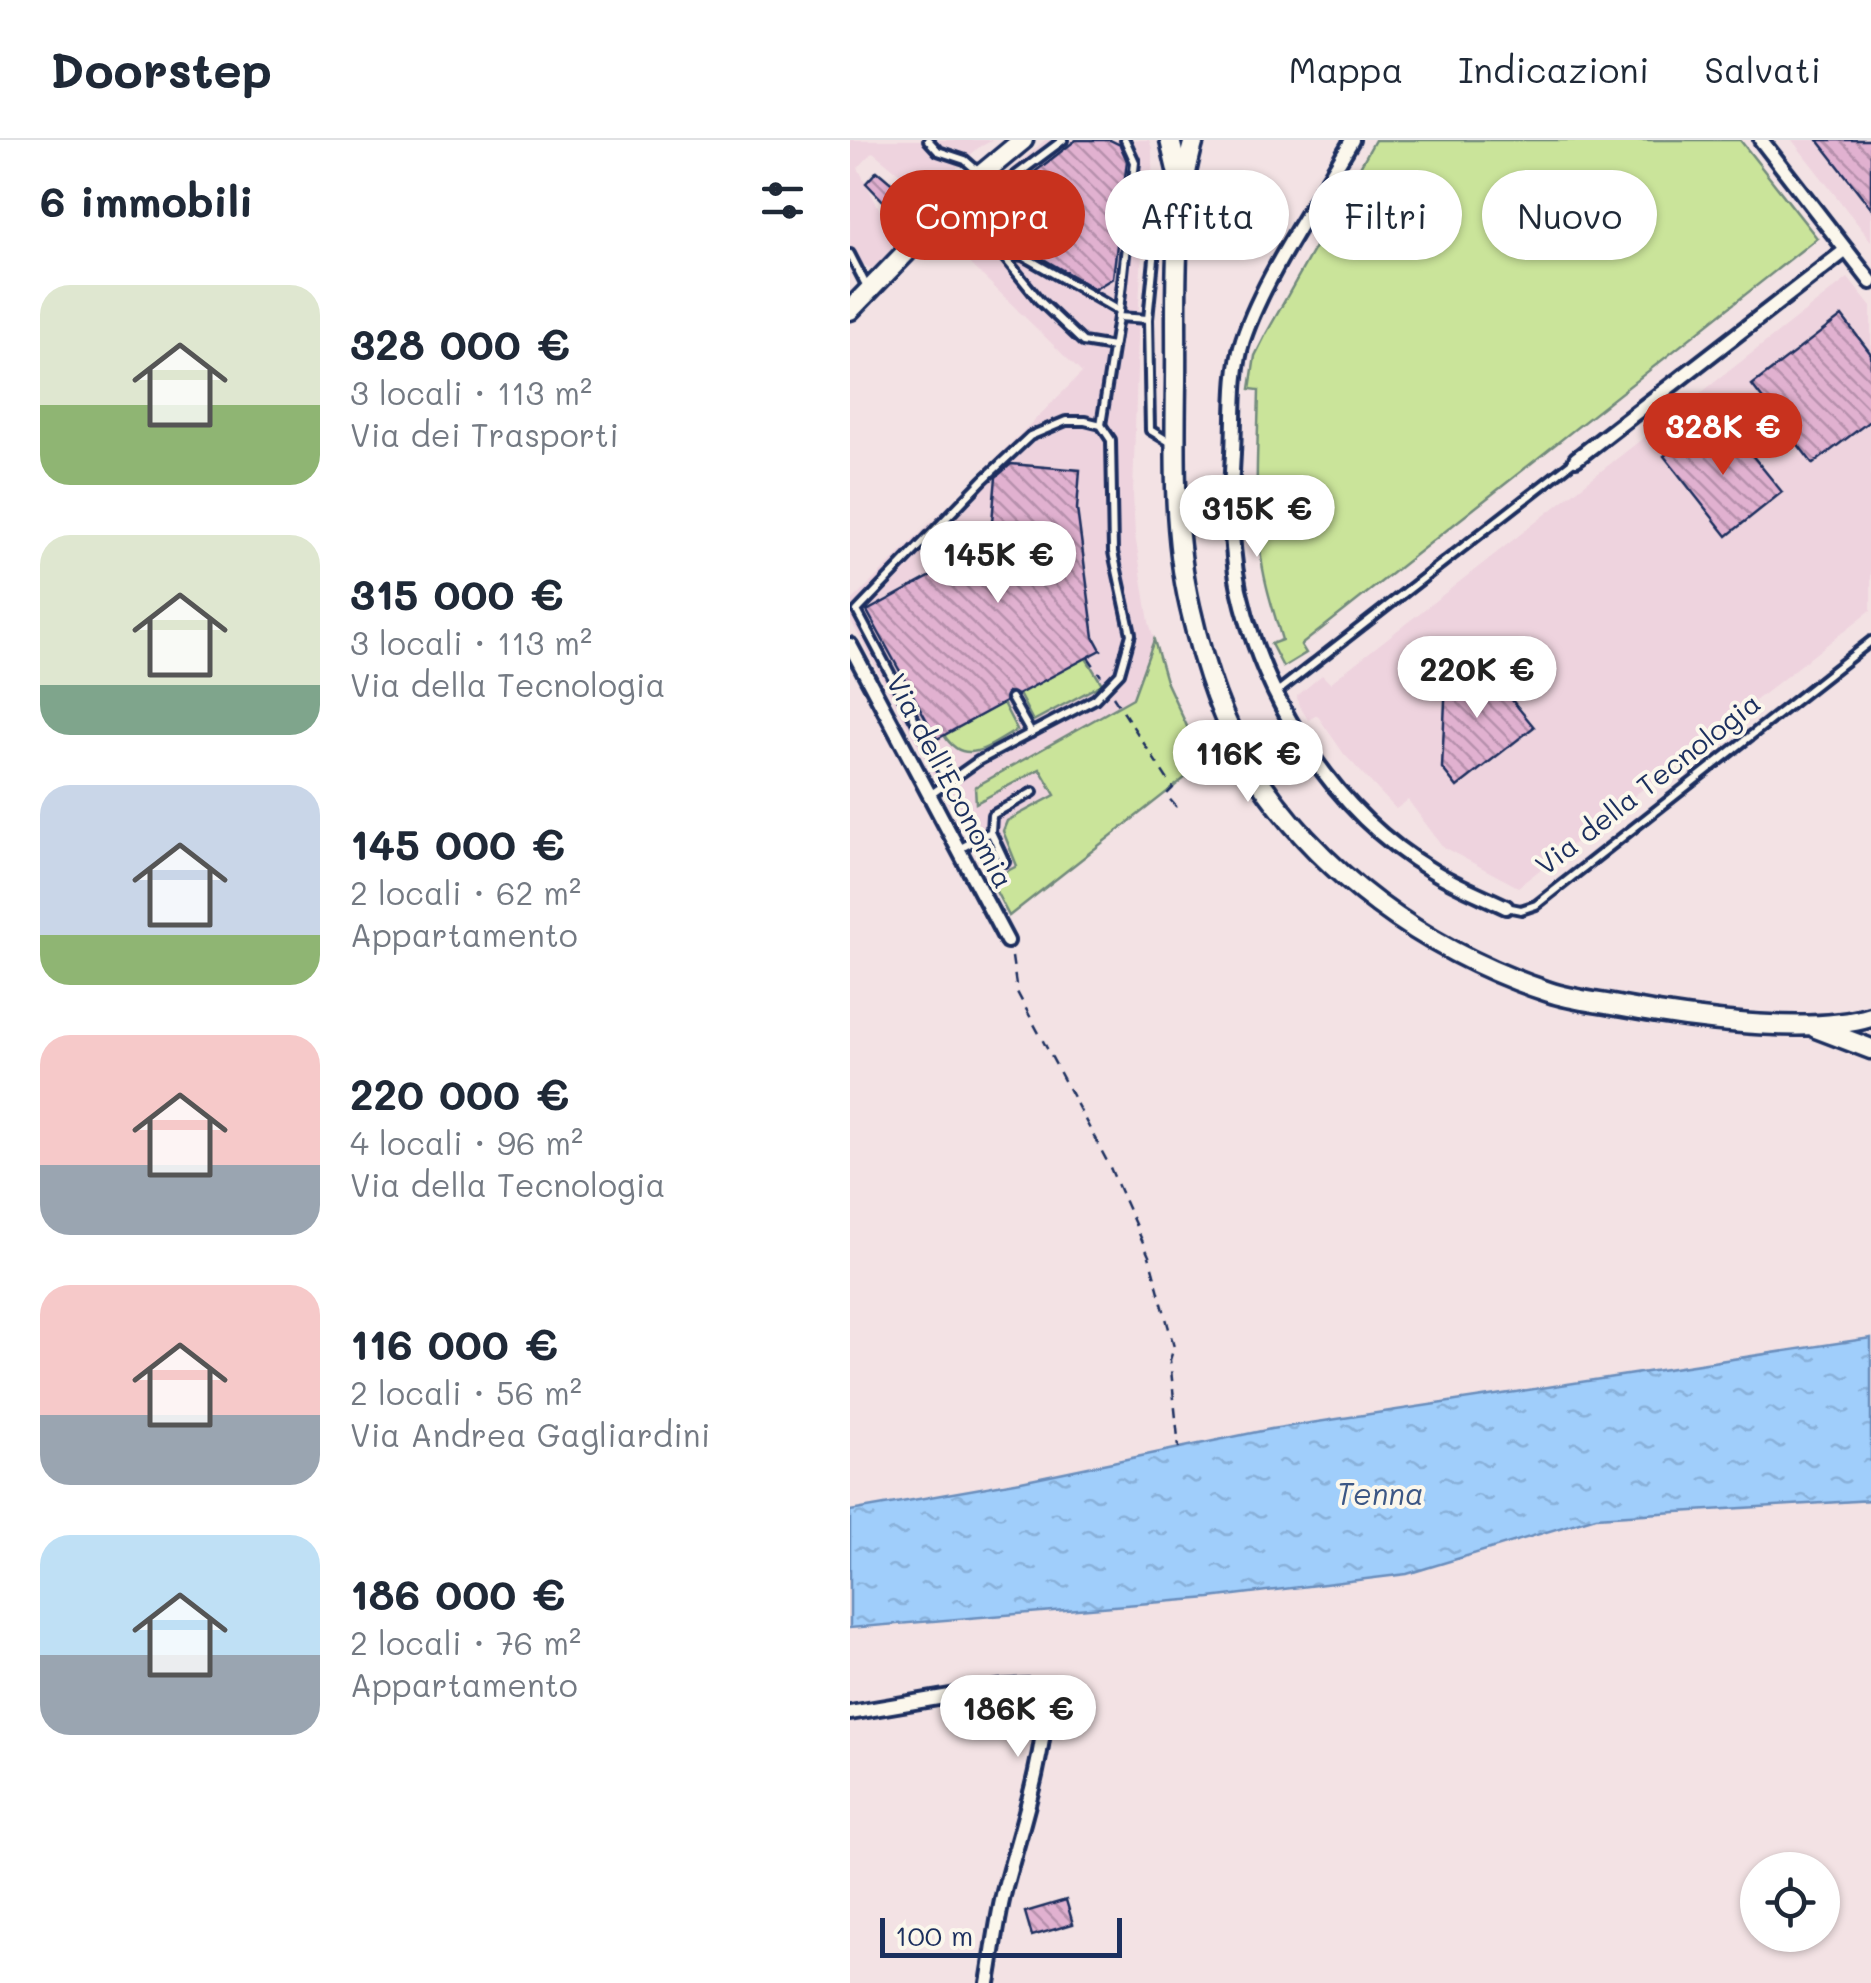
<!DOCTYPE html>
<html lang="it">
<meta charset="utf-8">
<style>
body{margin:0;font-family:Mali,sans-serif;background:#f6f6f7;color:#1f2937;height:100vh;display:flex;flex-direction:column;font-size:38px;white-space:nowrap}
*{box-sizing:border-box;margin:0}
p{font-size:32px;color:#747a83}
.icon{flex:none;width:55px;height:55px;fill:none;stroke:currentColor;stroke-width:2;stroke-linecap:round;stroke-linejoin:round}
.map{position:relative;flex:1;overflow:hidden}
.panel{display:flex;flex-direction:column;background:#fff;width:850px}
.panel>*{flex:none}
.hud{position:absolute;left:30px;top:30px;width:840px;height:90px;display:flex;gap:20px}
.controls{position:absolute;left:890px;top:1712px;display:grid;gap:20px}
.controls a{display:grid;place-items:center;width:100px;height:100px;border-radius:50%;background:#fff;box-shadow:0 2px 8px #0004;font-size:50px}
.scale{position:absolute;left:30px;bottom:25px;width:242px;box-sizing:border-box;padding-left:10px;border:5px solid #1b2f5e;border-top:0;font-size:28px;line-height:35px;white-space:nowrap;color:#1b2f5e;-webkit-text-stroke:8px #fbf7ec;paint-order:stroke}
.price{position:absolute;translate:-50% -85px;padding:0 22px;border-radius:35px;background:#fff;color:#222;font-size:32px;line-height:65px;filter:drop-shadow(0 2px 5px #0008)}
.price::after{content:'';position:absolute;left:50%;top:60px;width:30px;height:22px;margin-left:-15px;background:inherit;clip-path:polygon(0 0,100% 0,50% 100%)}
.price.active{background:#c8321e;color:#fff}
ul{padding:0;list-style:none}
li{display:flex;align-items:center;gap:30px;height:250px;padding:0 40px}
li span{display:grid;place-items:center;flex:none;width:280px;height:200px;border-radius:30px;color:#555}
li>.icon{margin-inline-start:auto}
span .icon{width:120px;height:120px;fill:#fffc;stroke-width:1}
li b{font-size:42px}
h2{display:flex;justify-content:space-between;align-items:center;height:120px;padding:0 40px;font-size:42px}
.tag{padding:0 35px;border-radius:45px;background:#fff;box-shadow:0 2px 8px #0004;font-size:35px;line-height:90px}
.tag.active{background:#c8321e;color:#fff}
header{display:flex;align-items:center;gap:60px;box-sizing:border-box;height:140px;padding:0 50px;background:#fff;border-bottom:2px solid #e0e1e3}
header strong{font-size:48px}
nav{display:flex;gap:55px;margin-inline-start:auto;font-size:35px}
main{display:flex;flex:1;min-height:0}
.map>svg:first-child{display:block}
.built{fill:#eed3de}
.green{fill:#cae49a;stroke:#728a7c;stroke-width:2.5}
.water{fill:url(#water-ripples);stroke:#6b8ebc;stroke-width:2.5}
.building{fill:url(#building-back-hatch);stroke:#1b2f5e;stroke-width:2.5}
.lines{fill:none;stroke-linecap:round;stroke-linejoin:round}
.lane-casing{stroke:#1b2f5e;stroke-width:14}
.street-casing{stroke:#1b2f5e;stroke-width:20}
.secondary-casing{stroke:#1b2f5e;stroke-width:25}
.path{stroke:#1b2f5e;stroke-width:2.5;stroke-dasharray:10 8;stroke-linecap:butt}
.lane{stroke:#fbf7ec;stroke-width:6}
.street{stroke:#fbf7ec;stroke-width:12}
.secondary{stroke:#fbf7ec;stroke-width:18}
.labels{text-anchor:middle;stroke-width:8;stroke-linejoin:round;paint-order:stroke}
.street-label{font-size:28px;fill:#1b2f5e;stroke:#fbf7ec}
.water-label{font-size:30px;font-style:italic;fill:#3c5785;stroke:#fbf7ec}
</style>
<header>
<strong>Doorstep</strong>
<nav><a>Mappa</a><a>Indicazioni</a><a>Salvati</a></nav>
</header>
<main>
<section class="panel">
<h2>6 immobili<svg class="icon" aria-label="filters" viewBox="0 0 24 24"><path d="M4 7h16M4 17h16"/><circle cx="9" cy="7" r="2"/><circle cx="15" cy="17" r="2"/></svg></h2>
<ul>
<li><span style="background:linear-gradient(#dfe7d0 60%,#8fb573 0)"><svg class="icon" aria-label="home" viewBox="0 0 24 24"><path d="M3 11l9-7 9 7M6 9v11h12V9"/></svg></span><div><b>328 000 €</b><p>3 locali · 113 m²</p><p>Via dei Trasporti</p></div></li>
<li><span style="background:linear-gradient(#dfe7d0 75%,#7fa58c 0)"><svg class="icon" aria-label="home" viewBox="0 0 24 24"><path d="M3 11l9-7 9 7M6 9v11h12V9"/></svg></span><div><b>315 000 €</b><p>3 locali · 113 m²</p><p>Via della Tecnologia</p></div></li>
<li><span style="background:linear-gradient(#c9d6e8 75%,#8fb573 0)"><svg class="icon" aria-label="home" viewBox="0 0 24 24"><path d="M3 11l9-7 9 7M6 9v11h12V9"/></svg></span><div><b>145 000 €</b><p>2 locali · 62 m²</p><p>Appartamento</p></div></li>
<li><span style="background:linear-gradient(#f6c9c9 65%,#9aa5b1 0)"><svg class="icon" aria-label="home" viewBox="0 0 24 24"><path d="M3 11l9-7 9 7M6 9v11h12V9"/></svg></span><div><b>220 000 €</b><p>4 locali · 96 m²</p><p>Via della Tecnologia</p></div></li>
<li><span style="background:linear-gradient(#f6c9c9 65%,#9aa5b1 0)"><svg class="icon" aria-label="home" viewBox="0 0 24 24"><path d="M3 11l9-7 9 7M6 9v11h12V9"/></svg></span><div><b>116 000 €</b><p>2 locali · 56 m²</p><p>Via Andrea Gagliardini</p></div></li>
<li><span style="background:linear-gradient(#bfe0f5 60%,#9aa5b1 0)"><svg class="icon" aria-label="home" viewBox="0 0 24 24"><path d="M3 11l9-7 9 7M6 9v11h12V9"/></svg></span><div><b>186 000 €</b><p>2 locali · 76 m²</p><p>Appartamento</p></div></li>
</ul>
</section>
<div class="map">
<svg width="1021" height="1843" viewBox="0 0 1021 1843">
<defs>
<pattern id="water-ripples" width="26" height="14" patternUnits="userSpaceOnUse" patternTransform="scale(2.5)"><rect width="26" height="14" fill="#a0cefb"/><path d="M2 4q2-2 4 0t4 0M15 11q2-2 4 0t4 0" fill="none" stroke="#89b1da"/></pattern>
<pattern id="building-back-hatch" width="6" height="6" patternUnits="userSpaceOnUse" patternTransform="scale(2.5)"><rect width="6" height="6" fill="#e1b1d0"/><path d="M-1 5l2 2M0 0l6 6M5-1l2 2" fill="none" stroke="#b690ac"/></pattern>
</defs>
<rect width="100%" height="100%" fill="#f3e2e4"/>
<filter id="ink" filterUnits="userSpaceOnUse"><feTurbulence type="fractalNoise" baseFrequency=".01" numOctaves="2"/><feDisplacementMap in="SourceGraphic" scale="20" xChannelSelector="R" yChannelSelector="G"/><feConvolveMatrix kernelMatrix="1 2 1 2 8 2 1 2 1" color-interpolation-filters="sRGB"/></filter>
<g filter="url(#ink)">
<!-- built -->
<g class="built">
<path d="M0,0H143L128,8L106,29L108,39L85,63L23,12L8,28L47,103L22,129L12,124L0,132Z"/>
<path d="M195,0H299L302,8L303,84L293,96L289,164L283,354L285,395L299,482L316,541L354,623L159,776L0,479V463L232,233L90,94Z"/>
<path d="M942,0H1021V101Z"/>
<path d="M998,138L1021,167V470L668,747L593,707L558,660L546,669L494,614L467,575L458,580L448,563L447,556L472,535L480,543Z"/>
</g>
<!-- green -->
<g class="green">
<path d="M525,0H890L967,98L451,505L456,513L433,527L421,504L432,500C423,469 413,440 410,408C404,356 408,303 409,250L400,249L405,216L416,194Z"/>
<path d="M304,500L316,541L354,623L159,776L140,740L167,726L153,691L157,681L205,655L190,629L126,663L125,647L283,558Z"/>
<path d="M236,518L252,544L183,581L169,554Z"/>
<path d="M153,563L167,590C141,604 115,629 94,595Z"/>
</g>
<!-- water -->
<path class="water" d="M1021,1198V1360L746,1377L557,1434L360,1458L0,1488V1371L171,1341L421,1289Z"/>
<!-- building -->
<g class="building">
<path d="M226,0H260L270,5L277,21L263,138L245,149L154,96L147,65L150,59Z"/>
<path d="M968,0H1021V68Z"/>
<path d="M27,31L66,64L49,84L33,69L37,65L16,43Z"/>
<path d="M992,176L1021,214V280L963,324L902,245Z"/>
<path d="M850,288L862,302L880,288L932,352L877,396L814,316Z"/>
<path d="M161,324L230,330L227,369L244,497L251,510L167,555L158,552L155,562L87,599L17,471L140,404L146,337Z"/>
<path d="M626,516L684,587L607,647L592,628L596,539Z"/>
<path d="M216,1760L223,1784L182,1796L175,1772Z"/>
</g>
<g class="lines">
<defs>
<g id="lane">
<path d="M78,0L88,11L115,20L131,34"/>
<path d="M110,57L151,113"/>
<path d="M126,79L138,70L145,51L213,0"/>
<path d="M0,114L18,149"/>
<path d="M268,177L298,179"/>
<path d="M263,207L233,202L189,160L151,113L173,116L269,171"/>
<path d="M251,285L269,171L285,22L275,0"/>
<path d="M323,304L300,290L298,179L305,109L327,99"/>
<path d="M427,552L725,320"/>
<path d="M161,558L181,593"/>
<path d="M80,655L128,621L245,559L270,533L281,494L263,412L261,300L251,285L235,281H216L180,296L133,340L7,471L99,644"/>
<path d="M109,709L141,692"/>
<path d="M155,722L141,692L142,675L183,652"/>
<path d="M656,767L671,770L686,765L1021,501"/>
</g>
<g id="street">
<path d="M502,0C468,59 414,136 393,200C382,234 385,277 383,313C380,357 380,406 389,449C414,560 482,671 581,730C605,745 631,755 656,767"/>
<path d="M911,0L1021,142"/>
<path d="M726,319L996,110"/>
<path d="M0,505L157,801"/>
<path d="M0,1573L147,1548L178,1546L197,1556C193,1622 173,1681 156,1744C147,1776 144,1810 138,1843"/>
</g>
<g id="secondary">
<path d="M320,0L330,43"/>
<path d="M344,0C321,78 327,160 326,241C325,315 323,394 340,467C352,520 369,577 398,623C466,733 577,812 699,852C722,860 749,862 773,867C837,879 960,896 1021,877"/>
<path d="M0,170L132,34L173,0"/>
<path d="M966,888L1021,909"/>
</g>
</defs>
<!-- lane casing -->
<use href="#lane" class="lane-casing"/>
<!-- street casing -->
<use href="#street" class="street-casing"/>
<!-- secondary casing -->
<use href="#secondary" class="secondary-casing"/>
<!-- path -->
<g class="path">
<path d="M238,517L251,536"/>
<path d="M263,556L323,648L316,655L330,671"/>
<path d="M162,817L167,852L258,1023L299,1116L324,1207L320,1220L329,1308"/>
</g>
<!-- lane -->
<use href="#lane" class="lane"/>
<!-- street -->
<use href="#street" class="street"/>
<!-- secondary -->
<use href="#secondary" class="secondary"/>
</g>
</g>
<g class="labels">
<!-- street labels -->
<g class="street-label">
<text transform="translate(100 641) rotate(62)" y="10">Via dell'Economia</text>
<text transform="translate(798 644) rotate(-38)" y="10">Via della Tecnologia</text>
</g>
<!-- water labels -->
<g class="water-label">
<text x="530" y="1365">Tenna</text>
</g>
</g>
</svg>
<div class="controls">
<a><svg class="icon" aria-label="locate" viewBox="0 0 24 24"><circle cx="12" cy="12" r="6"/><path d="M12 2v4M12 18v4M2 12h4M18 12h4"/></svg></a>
</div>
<div class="scale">100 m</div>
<b class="price active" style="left:873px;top:338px">328K €</b>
<b class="price" style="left:407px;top:420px">315K €</b>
<b class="price" style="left:148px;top:466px">145K €</b>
<b class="price" style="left:627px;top:581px">220K €</b>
<b class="price" style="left:398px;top:665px">116K €</b>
<b class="price" style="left:168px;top:1620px">186K €</b>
<div class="hud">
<a class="tag active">Compra</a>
<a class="tag">Affitta</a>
<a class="tag">Filtri</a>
<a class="tag">Nuovo</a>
</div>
</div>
</main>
